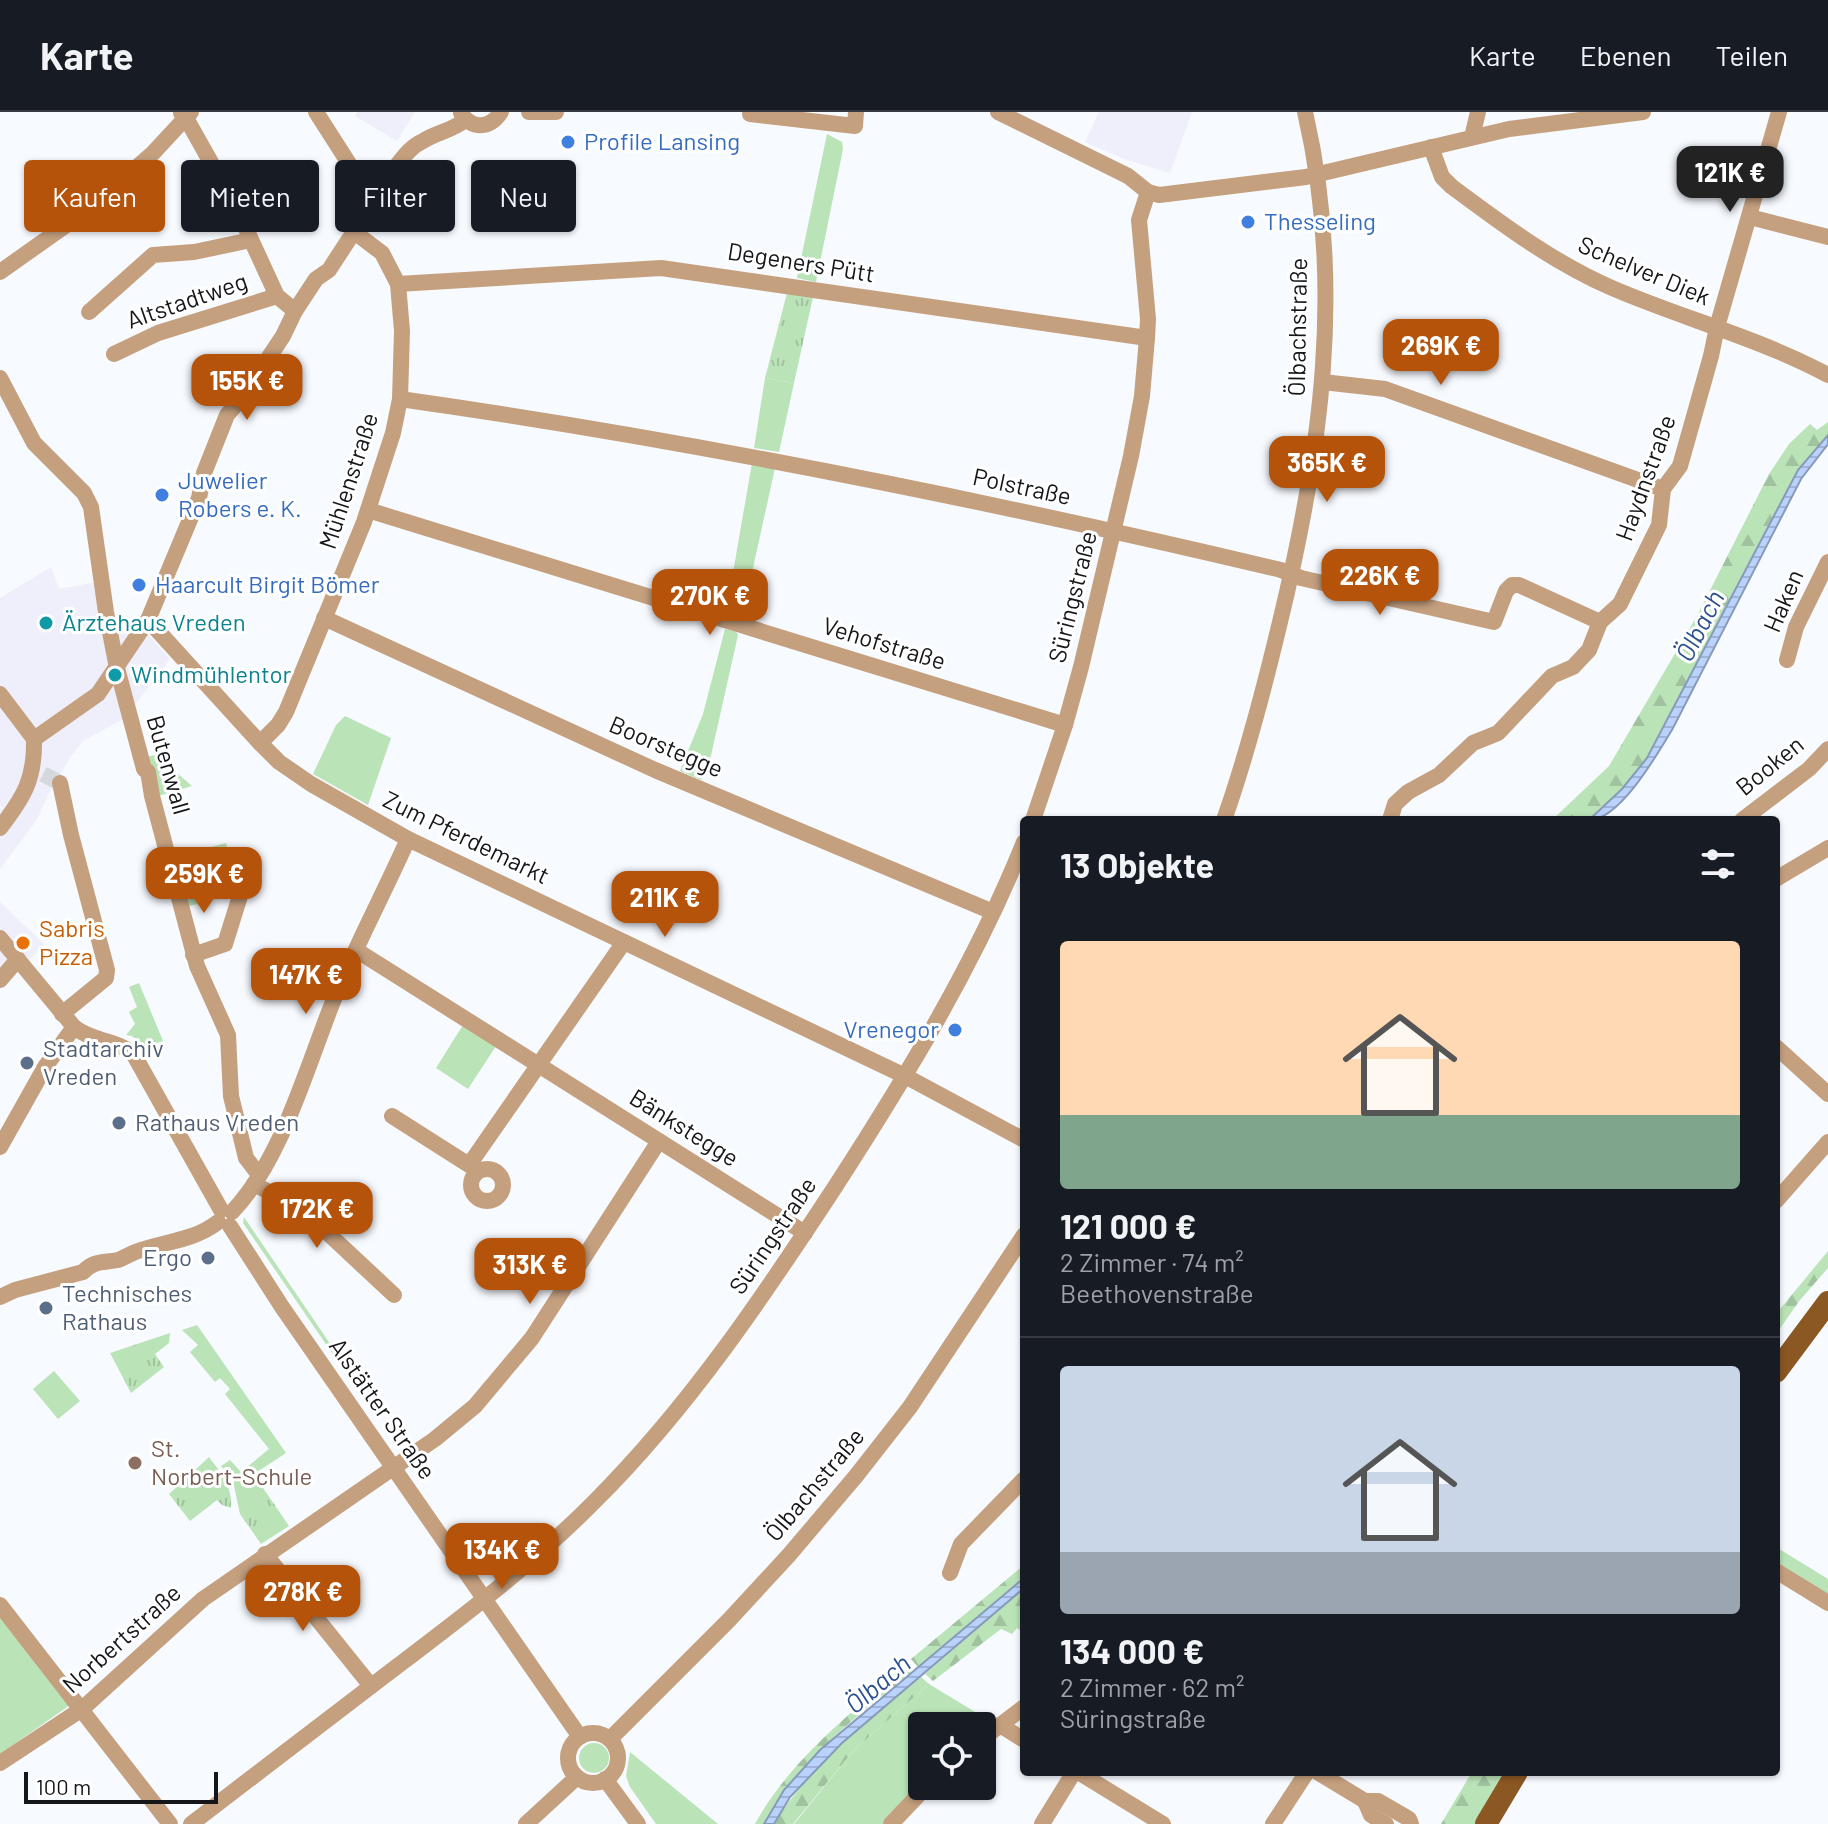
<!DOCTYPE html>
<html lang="de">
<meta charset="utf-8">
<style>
body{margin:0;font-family:Barlow,sans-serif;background:#20242c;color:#f1f3f6;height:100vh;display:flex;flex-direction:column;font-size:30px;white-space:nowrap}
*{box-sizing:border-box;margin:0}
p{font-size:26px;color:#9ea1a6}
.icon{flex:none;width:44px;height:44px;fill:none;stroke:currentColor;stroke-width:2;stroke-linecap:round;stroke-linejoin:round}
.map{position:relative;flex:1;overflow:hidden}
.drawer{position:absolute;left:1020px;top:704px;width:760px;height:960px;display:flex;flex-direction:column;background:#171b24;border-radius:8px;box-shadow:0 2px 6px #0004}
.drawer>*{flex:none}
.hud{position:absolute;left:24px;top:48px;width:760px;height:72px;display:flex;gap:16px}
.controls{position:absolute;left:908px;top:1600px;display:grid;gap:16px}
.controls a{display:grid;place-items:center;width:88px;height:88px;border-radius:8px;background:#171b24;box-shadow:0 2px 6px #0004;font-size:40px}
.scale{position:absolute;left:24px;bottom:20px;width:194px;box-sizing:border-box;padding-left:8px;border:4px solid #151619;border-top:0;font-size:22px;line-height:28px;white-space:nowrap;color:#151619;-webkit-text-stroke:6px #fff;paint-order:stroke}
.price{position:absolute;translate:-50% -68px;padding:0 18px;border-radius:16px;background:#b45309;color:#fff;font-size:26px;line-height:52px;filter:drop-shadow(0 2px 4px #0008)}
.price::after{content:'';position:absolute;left:50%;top:48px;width:24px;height:18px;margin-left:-12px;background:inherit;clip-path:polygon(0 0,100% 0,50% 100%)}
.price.current{background:#222;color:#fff}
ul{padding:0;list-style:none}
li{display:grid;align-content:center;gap:16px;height:424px;padding:0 40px}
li+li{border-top:2px solid #363941}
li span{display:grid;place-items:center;height:248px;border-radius:8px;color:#555}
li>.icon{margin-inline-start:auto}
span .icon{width:144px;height:144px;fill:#fffc;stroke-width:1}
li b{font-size:34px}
h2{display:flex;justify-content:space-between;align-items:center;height:96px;padding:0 40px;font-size:34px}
.pill{padding:0 28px;border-radius:8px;background:#171b24;box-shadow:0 2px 6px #0004;font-size:28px;line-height:72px}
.pill.current{background:#b45309;color:#fff}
header{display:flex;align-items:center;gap:48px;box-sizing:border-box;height:112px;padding:0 40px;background:#171b24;border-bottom:2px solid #363941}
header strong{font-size:38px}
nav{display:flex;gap:44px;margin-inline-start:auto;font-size:28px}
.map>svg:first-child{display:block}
.commercial{fill:#efeefb}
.green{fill:#bbe3b8}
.forest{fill:url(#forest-firs)}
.park{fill:url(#park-tufts)}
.water{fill:url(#water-rules);stroke:#889ab9;stroke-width:2}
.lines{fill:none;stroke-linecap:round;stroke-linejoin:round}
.minor-tunnel{stroke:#d5d8dc;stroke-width:16;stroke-dasharray:16 8;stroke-linecap:butt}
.minor{stroke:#c5a07f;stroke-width:16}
.major{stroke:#8b5723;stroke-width:22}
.shop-dot{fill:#3f7fe0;stroke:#fff;stroke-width:3}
.culture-dot{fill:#0f9aa8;stroke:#fff;stroke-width:3}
.food-dot{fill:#e8710a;stroke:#fff;stroke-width:3}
.service-dot{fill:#5c6f8a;stroke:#fff;stroke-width:3}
.education-dot{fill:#8d6e63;stroke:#fff;stroke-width:3}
.labels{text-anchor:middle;stroke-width:6;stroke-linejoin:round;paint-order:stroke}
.shop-label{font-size:24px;fill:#366cbe;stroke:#fff;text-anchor:start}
.street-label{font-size:24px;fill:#151619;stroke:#fff}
.culture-label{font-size:24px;fill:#0d838f;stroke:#fff;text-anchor:start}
.food-label{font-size:24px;fill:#c56008;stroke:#fff;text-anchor:start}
.service-label{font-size:24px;fill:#4e5e75;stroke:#fff;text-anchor:start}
.education-label{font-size:24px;fill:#785e54;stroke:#fff;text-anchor:start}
.water-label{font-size:26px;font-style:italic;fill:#2c518f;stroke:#fff}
</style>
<header>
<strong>Karte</strong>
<nav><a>Karte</a><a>Ebenen</a><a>Teilen</a></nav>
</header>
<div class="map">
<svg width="1828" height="1712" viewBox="0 0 1828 1712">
<defs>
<pattern id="forest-firs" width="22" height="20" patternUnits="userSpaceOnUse" patternTransform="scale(2)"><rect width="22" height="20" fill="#bbe3b8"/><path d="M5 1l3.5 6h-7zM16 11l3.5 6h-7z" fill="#a0c29e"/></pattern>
<pattern id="park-tufts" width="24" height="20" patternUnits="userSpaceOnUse" patternTransform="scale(2)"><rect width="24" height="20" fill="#bbe3b8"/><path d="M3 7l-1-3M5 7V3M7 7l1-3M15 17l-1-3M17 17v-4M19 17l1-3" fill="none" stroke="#a0c29e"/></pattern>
<pattern id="water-rules" width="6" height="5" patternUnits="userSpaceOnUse" patternTransform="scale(2)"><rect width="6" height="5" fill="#bad3fd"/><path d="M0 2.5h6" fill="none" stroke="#9fb4d8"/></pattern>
</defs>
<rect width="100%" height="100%" fill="#f7faff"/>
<!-- commercial -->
<g class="commercial">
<path d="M357,0H415L397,29L355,4Z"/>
<path d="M1099,0H1192L1170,61L1124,47L1085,30Z"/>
<path d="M51,455L59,477L96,470L101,503L128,508L131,504L170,547L124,607L84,628L72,643L51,677L36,709L0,757V698L2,695L0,693V486Z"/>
<path d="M0,790L44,832L4,875L0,870Z"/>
</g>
<!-- green -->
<g class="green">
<path d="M827,22L842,30L843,37L816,170L797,166Z"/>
<path d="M765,266L794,271L779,340L754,336Z"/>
<path d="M752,351L775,356L742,506L726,501Z"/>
<path d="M725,517L736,520L738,523L708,657L701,668L680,659L703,602Z"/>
<path d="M345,604L391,626L368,693L313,662L336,613Z"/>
<path d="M156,643L192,674L158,684L145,645Z"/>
<path d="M226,731L232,749L236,781L186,795L173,745Z"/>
<path d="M139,871L163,929L144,936L132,924L126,923L135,912L129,900L137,895L129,875Z"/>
<path d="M463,913L496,934L468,977L436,956Z"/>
<path d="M244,1105L335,1239L332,1241L243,1111Z"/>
<path d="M197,1213L286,1341L254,1362L250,1357L233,1369L221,1354L230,1348L241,1360L269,1337L225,1282L230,1277L220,1266L215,1270L190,1240L198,1233L182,1218Z"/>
<path d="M54,1259L80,1289L58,1307L33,1277Z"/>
<path d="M1776,1435L1828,1467V1482L1776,1451Z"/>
<path d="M0,1502L70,1593L0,1642Z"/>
<path d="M929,1572L995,1612L982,1621V1614H922V1674L886,1712H794L854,1638Z"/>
<circle cx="594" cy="1646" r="15"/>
<path d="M630,1640L718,1712H656L630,1675L626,1664Z"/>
</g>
<!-- forest -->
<g class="forest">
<path d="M1828,310V323L1798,358L1647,646L1622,677L1589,708H1552L1609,654L1697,504L1769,362L1789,332L1810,312L1817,318Z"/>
<path d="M1828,1139V1156L1800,1188L1776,1222V1202Z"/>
<path d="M1024,1453V1466L918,1555L911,1547Z"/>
<path d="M1024,1476V1521L1017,1516L1012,1522L1001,1517L933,1569L925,1562Z"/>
<path d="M906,1551L914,1558C860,1603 797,1647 764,1712H755C791,1646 852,1602 906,1551Z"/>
<path d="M921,1565L929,1572L854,1638L793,1712H774C810,1652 868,1609 921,1565Z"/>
<path d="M1472,1660H1505L1475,1712H1441Z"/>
</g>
<!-- park -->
<g class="park">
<path d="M787,181L813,185L794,271L765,266Z"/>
<path d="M170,1221L169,1231L155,1242L164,1255L131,1281L110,1241Z"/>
<path d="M209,1345C221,1361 233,1375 231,1396L222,1393L217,1388L190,1409L169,1382Z"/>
<path d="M250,1357L289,1414L261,1432L240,1402L233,1369Z"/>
</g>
<!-- water -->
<g class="water">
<path d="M1828,323V332L1801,367L1673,616C1658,641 1620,708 1589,708L1622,677L1647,646L1798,358Z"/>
<path d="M1024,1466V1476L842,1631L790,1685L774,1712H764L784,1678L820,1638Z"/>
</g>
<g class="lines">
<!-- minor-tunnel -->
<path class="minor-tunnel" d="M43,662L60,671"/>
<!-- minor -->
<g class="minor">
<path d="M316,0L355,61L377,83"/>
<path d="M529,0H556"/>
<path d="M998,0L1128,64L1148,80L1159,83L1306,65L1509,17L1643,0"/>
<path d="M181,1L186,6L236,95L277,184L295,199"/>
<path d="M461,1C472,18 490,17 501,0"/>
<path d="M750,2L855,14L856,0"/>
<path d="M1472,25L1478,0"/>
<path d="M1431,35L1442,65L1451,74C1502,112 1554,151 1612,176C1684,207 1759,226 1828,263"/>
<path d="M1750,105L1828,125"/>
<path d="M0,160L89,97L153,41L191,0"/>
<path d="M398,172L661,156L1147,226"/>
<path d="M89,200L153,143L194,140L251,128"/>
<path d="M114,242L158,221L277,184"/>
<path d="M0,266L34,331L84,381L91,395L106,500L117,556L144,657L148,660L152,684L197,854L228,923L231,984L246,1046L259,1063"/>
<path d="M1323,270L1385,277L1663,377"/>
<path d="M400,287C697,329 990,389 1281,458L1301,466L1494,510L1506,479L1512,473H1519L1600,510"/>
<path d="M368,398L1065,613"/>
<path d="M324,506L655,658L993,800"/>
<path d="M148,508L260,631L279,650L311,672L408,727L905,964L1024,1028"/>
<path d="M1787,548L1796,515L1828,450"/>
<path d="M0,582L34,627"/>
<path d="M34,627L98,582L148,508L199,386L204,361L227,303L243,284L283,224L295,199L316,167L329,158L398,52C405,43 412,34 423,29C437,20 452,19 465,8"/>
<path d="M260,631L278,613L286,600L364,410L393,321L400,287L402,219L398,172L382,141L353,119"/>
<path d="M60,671L71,723L107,858L106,866L62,902"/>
<path d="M1033,708L1065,613L1081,555L1131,344L1142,284L1147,226L1148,207L1139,108L1148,80"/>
<path d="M1224,708C1247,643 1264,577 1280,510C1321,341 1345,172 1305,0"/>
<path d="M1390,708L1395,692L1408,680L1439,663L1473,631L1498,621L1552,564L1573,555L1589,538L1600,510L1620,492L1659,413L1663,377L1680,354L1711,244L1717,215L1779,0"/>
<path d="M1742,708L1809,657L1828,637"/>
<path d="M0,716C24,685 35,667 34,627"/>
<path d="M1776,767L1828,736"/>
<path d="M0,826L74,915C92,930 117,927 134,943L221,1098"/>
<path d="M356,838L805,1121"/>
<path d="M193,843L225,832L240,784L242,758"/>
<path d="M0,868L18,847"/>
<path d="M1776,935L1828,982"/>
<path d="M392,1004L469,1053L624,830"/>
<path d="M0,1035L45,955L74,915"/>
<circle cx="487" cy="1073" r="16"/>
<path d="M254,1072L288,1090L318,1112L394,1183"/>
<path d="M1776,1089L1828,1030"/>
<path d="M232,1100C283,1047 308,950 336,882C358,829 385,779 408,727"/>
<path d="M230,1114L282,1195L580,1625"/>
<path d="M0,1185L15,1178L83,1160C94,1148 104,1151 118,1148C126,1145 133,1140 141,1138C168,1129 195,1128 218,1110"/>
<path d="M265,1442L371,1574"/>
<path d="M1776,1459L1828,1491"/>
<path d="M950,1461L961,1432L1024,1367"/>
<path d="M0,1493L170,1712"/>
<path d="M1000,1613L1024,1628"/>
<circle cx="593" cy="1646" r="25"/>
<path d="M610,1627L729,1508L789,1443L856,1364L910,1295L1024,1123"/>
<path d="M982,1627L1024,1595"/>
<path d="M0,1651L82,1597L203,1487L435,1327L475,1294L532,1226L659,1029"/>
<path d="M1078,1660L1163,1712"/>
<path d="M1317,1660L1365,1689H1378L1409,1707L1411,1712"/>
<path d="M605,1667L638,1712"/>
<path d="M1365,1689L1371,1703L1386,1712"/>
<path d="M191,1712C252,1666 313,1619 374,1572C450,1514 528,1457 596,1388C689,1295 763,1185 835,1075C906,965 975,852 1024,730"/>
<path d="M526,1712L577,1665"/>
<path d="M891,1712L927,1674"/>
<path d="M1042,1712L1074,1660"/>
<path d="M1273,1712L1307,1660"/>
</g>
<!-- major -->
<g class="major">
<path d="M1776,1260L1828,1190"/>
<path d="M1486,1712L1517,1660"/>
</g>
</g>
<!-- markers -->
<g class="shop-dot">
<circle cx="568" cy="30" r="8"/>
<circle cx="1248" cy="110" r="8"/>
<circle cx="162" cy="383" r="8"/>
<circle cx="139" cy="473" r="8"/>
<circle cx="955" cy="918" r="8"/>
</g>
<g class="culture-dot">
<circle cx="46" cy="511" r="8"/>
<circle cx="115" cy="563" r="8"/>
</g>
<circle class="food-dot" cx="23" cy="831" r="8"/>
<g class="service-dot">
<circle cx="27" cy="951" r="8"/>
<circle cx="119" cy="1011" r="8"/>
<circle cx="208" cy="1146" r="8"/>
<circle cx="46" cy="1196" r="8"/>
</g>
<circle class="education-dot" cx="135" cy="1351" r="8"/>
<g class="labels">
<!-- shop labels -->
<g class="shop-label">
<text x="584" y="38">Profile Lansing</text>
<text x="1264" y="118">Thesseling</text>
<text x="178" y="377">Juwelier<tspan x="178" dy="28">Robers e. K.</tspan></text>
<text x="155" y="481">Haarcult Birgit Bömer</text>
<text x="939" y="926" text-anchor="end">Vrenegor</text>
</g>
<!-- street labels -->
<g class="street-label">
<text transform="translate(801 151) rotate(9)" y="8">Degeners Pütt</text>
<text transform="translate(1644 159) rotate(23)" y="8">Schelver Diek</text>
<text transform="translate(187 189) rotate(-19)" y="8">Altstadtweg</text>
<text transform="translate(1298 215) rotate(-89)" y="8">Ölbachstraße</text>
<text transform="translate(1646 366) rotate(-70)" y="8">Haydnstraße</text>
<text transform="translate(349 369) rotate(-72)" y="8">Mühlenstraße</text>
<text transform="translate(1022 375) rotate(12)" y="8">Polstraße</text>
<text transform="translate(1073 485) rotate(-76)" y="8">Süringstraße</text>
<text transform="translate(1784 489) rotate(-67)" y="8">Haken</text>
<text transform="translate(884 532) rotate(17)" y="8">Vehofstraße</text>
<text transform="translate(666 635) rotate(23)" y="8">Boorstegge</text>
<text transform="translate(168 653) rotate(74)" y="8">Butenwall</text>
<text transform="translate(1770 654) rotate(-39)" y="8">Booken</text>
<text transform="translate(466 726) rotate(26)" y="8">Zum Pferdemarkt</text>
<text transform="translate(684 1016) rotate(32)" y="8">Bänkstegge</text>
<text transform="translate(773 1124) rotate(-56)" y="8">Süringstraße</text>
<text transform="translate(382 1297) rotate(55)" y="8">Alstätter Straße</text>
<text transform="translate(815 1373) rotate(-50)" y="8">Ölbachstraße</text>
<text transform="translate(122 1527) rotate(-42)" y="8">Norbertstraße</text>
</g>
<!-- culture labels -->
<g class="culture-label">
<text x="62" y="519">Ärztehaus Vreden</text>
<text x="131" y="571">Windmühlentor</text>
</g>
<!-- food labels -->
<g class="food-label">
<text x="39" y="825">Sabris<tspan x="39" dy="28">Pizza</tspan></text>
</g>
<!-- service labels -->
<g class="service-label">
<text x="43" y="945">Stadtarchiv<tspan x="43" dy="28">Vreden</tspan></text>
<text x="135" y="1019">Rathaus Vreden</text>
<text x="192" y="1154" text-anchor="end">Ergo</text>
<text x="62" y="1190">Technisches<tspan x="62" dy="28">Rathaus</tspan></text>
</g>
<!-- education labels -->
<g class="education-label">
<text x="151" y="1345">St.<tspan x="151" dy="28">Norbert-Schule</tspan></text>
</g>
<!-- water labels -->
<g class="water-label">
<text transform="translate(1700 514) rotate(-63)" y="9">Ölbach</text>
<text transform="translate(878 1572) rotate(-40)" y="9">Ölbach</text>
</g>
</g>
</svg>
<div class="controls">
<a><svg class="icon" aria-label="locate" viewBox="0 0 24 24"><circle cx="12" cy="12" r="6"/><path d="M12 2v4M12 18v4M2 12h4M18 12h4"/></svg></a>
</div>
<div class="scale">100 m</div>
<b class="price current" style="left:1730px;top:102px">121K €</b>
<b class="price" style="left:1441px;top:275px">269K €</b>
<b class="price" style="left:247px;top:310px">155K €</b>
<b class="price" style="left:1327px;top:392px">365K €</b>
<b class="price" style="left:1380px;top:505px">226K €</b>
<b class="price" style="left:710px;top:525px">270K €</b>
<b class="price" style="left:204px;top:803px">259K €</b>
<b class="price" style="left:665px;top:827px">211K €</b>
<b class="price" style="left:306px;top:904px">147K €</b>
<b class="price" style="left:317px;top:1138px">172K €</b>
<b class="price" style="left:530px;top:1194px">313K €</b>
<b class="price" style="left:502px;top:1479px">134K €</b>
<b class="price" style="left:303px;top:1521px">278K €</b>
<div class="hud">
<a class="pill current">Kaufen</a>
<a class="pill">Mieten</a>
<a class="pill">Filter</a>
<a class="pill">Neu</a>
</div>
<section class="drawer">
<h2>13 Objekte<svg class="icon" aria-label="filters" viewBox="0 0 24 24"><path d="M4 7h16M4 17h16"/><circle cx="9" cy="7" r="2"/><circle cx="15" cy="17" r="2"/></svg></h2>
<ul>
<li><span style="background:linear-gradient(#ffd9b3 70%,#7fa58c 0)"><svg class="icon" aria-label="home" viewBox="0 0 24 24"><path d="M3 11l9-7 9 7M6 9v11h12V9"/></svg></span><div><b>121 000 €</b><p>2 Zimmer · 74 m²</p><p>Beethovenstraße</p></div></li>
<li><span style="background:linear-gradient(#c9d6e8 75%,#9aa5b1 0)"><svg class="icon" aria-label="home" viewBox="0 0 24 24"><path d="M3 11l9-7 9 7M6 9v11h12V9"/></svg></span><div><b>134 000 €</b><p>2 Zimmer · 62 m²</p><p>Süringstraße</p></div></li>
</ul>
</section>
</div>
